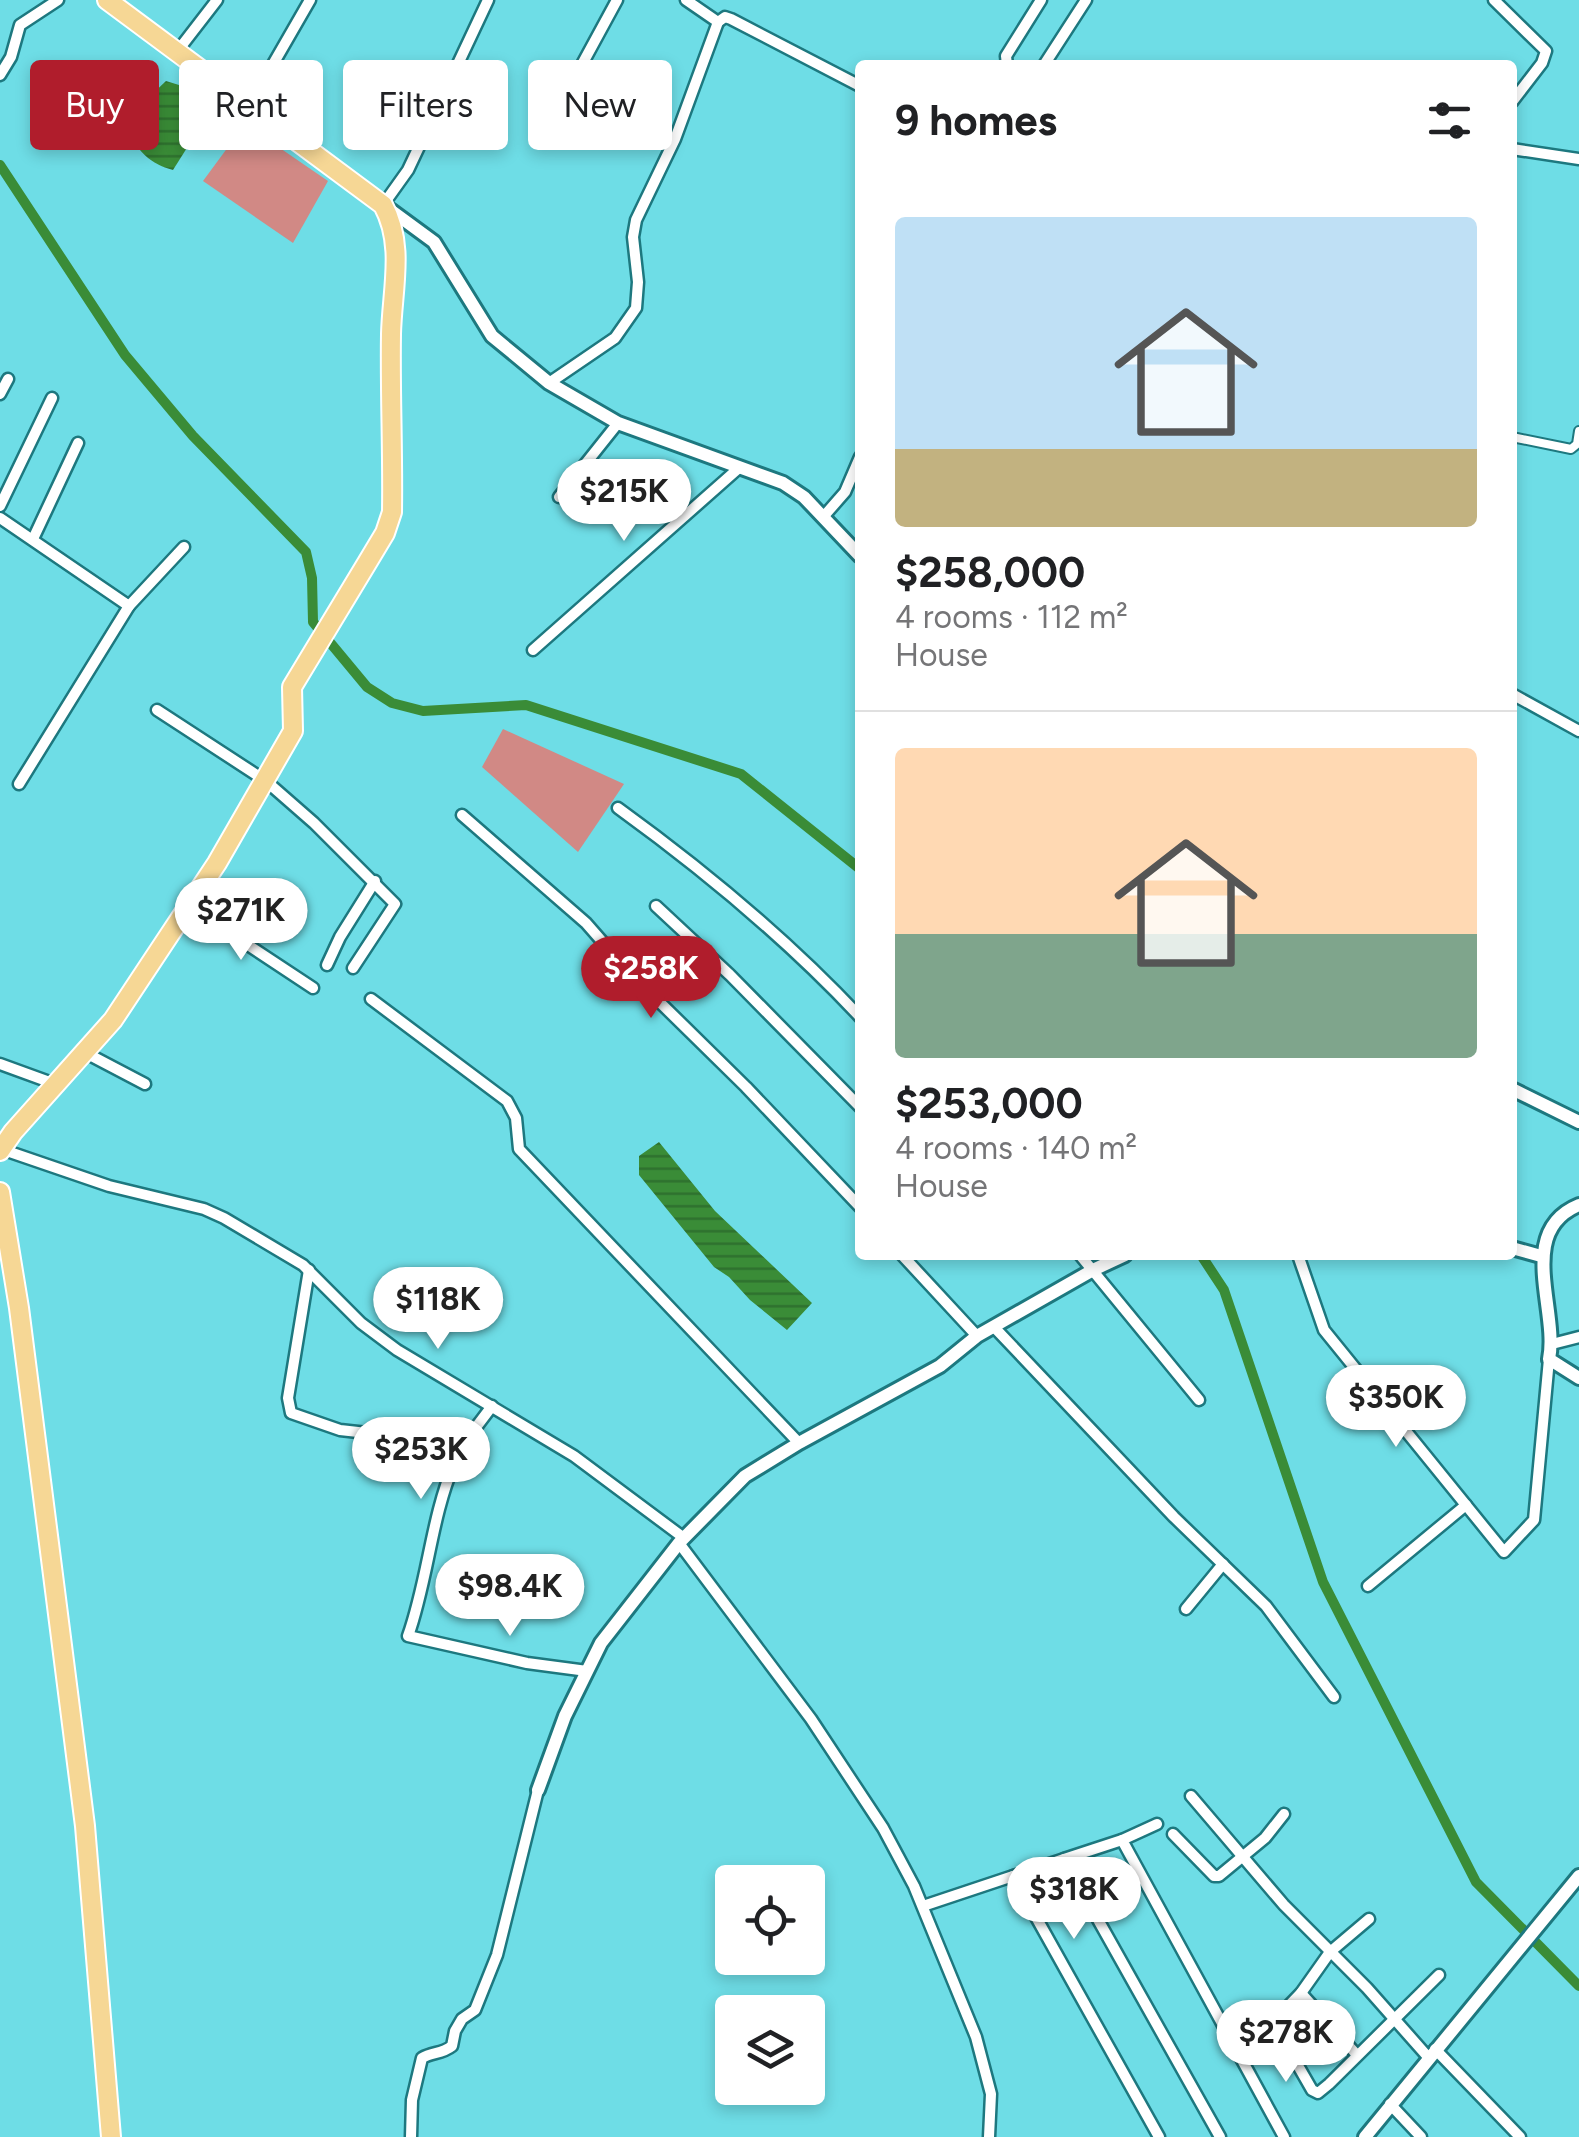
<!DOCTYPE html>
<meta charset="utf-8">
<style>
body{margin:0;font-family:Figtree,sans-serif;background:#f2f2f2;color:#202124;height:100vh;display:flex;flex-direction:column;font-size:38px;white-space:nowrap}
*{box-sizing:border-box;margin:0}
p{font-size:32px;color:#757577}
.icon{flex:none;width:55px;height:55px;fill:none;stroke:currentColor;stroke-width:2;stroke-linecap:round;stroke-linejoin:round}
.map{position:relative;flex:1;overflow:hidden}
.drawer{position:absolute;left:855px;top:60px;width:662px;height:1200px;display:flex;flex-direction:column;background:#fff;border-radius:10px;box-shadow:0 5px 15px #0003}
.drawer>*{flex:none}
.banner{position:absolute;left:30px;top:60px;width:675px;height:90px;display:flex;gap:20px}
.controls{position:absolute;left:715px;top:1865px;display:grid;gap:20px}
.controls a{display:grid;place-items:center;width:110px;height:110px;border-radius:10px;background:#fff;box-shadow:0 5px 15px #0003;font-size:50px}
.price{position:absolute;translate:-50% -85px;padding:0 22px;border-radius:35px;background:#fff;color:#222;font-size:32px;line-height:65px;filter:drop-shadow(0 2px 5px #0008)}
.price::after{content:'';position:absolute;left:50%;top:60px;width:30px;height:22px;margin-left:-15px;background:inherit;clip-path:polygon(0 0,100% 0,50% 100%)}
.price.selected{background:#b01d2c;color:#fff}
ul{padding:0;list-style:none}
li{display:grid;align-content:center;gap:20px;height:530px;padding:0 40px}
li+li{border-top:2px solid #e0e0e0}
li span{display:grid;place-items:center;height:310px;border-radius:10px;color:#555}
li>.icon{margin-inline-start:auto}
span .icon{width:180px;height:180px;fill:#fffc;stroke-width:1}
li b{font-size:42px}
h2{display:flex;justify-content:space-between;align-items:center;height:120px;padding:0 40px;font-size:42px}
.chip{padding:0 35px;border-radius:10px;background:#fff;box-shadow:0 5px 15px #0003;font-size:35px;line-height:90px}
.chip.selected{background:#b01d2c;color:#fff}
.map>svg:first-child{display:block}
.green{fill:#d18985}
.water{fill:url(#water-rules)}
.lines{fill:none;stroke-linecap:round;stroke-linejoin:round}
.canal{stroke:#3a8c37;stroke-width:10}
.pedestrian-casing{stroke:#1d787f;stroke-width:12}
.minor-casing{stroke:#1d787f;stroke-width:15}
.tertiary-casing{stroke:#1d787f;stroke-width:18}
.primary-casing{stroke:#fff;stroke-width:22}
.pedestrian{stroke:#fff;stroke-width:8}
.minor{stroke:#fff;stroke-width:10}
.tertiary{stroke:#fff;stroke-width:12}
.primary{stroke:#f6d795;stroke-width:18}
</style>
<div class="map">
<svg width="1579" height="2137" viewBox="0 0 1579 2137">
<defs>
<pattern id="water-rules" width="6" height="5" patternUnits="userSpaceOnUse" patternTransform="scale(2.5)"><rect width="6" height="5" fill="#3a8c37"/><path d="M0 2.5h6" fill="none" stroke="#2e712e"/></pattern>
</defs>
<rect width="100%" height="100%" fill="#6edde6"/>
<!-- green -->
<g class="green">
<path d="M245,124L328,181L293,243L203,181Z"/>
<path d="M503,729L624,784L578,852L482,767Z"/>
</g>
<!-- water -->
<g class="water">
<path d="M166,81L179,85L209,108V113L173,170C150,164 139,152 128,132L147,99Z"/>
<path d="M659,1142L715,1211L812,1303L787,1330L750,1300L729,1277L714,1267L639,1175V1156Z"/>
</g>
<g class="lines">
<!-- canal -->
<g class="canal">
<path d="M0,165L125,355L193,436L306,552L312,578L313,622L367,687L392,703L423,711L526,705L741,774L860,869"/>
<path d="M1201,1255L1224,1290L1323,1582L1476,1882L1579,1986"/>
</g>
<defs>
<path id="pedestrian" d="M1512,437L1571,449L1577,444L1579,431"/>
<g id="minor">
<path d="M1494,0L1546,51L1542,63L1512,102"/>
<path d="M718,22L725,17L731,19L860,86"/>
<path d="M176,53L217,0"/>
<path d="M1007,65L1006,56L1041,0"/>
<path d="M1044,65L1086,0"/>
<path d="M0,75L11,57L20,25L58,0"/>
<path d="M560,105L617,0"/>
<path d="M249,106L310,0"/>
<path d="M1512,149L1579,159"/>
<path d="M383,205L408,170L488,0"/>
<path d="M549,383L615,338L636,308L638,282L633,237L636,220L675,139L718,22L686,0"/>
<path d="M0,394L8,379"/>
<path d="M559,497L618,423"/>
<path d="M0,506L52,398"/>
<path d="M824,516L845,492L860,457"/>
<path d="M0,518L129,606L184,547"/>
<path d="M33,539L78,443"/>
<path d="M533,650L740,467"/>
<path d="M1512,694L1579,731"/>
<path d="M157,710L266,781L314,823L395,904L353,968"/>
<path d="M19,784L129,606"/>
<path d="M618,808C705,871 786,938 860,1017"/>
<path d="M462,815L586,923L628,971L746,1087L860,1207"/>
<path d="M189,906L313,988"/>
<path d="M656,906L730,975L860,1107"/>
<path d="M327,965L340,937L375,881"/>
<path d="M371,999L507,1101L516,1118L519,1149L799,1443"/>
<path d="M84,1052L145,1084"/>
<path d="M0,1064L55,1084"/>
<path d="M1,1149L109,1186L204,1209L224,1218L303,1265L361,1323L397,1350L574,1456L684,1538"/>
<path d="M902,1255L977,1336"/>
<path d="M1080,1255L1199,1400"/>
<path d="M1298,1255L1324,1330L1504,1552L1534,1520L1549,1359"/>
<path d="M309,1270L288,1398L291,1413L340,1430L376,1434L456,1459"/>
<path d="M994,1327L1174,1517L1266,1606L1334,1697"/>
<path d="M1552,1344L1579,1337"/>
<path d="M492,1406C479,1424 462,1443 454,1464C431,1518 428,1580 408,1636L527,1663L587,1671"/>
<path d="M679,1543L811,1719L883,1828L914,1886L976,2037L991,2094L989,2137"/>
<path d="M1368,1586L1466,1505"/>
<path d="M1186,1609L1223,1564"/>
<path d="M1191,1796L1284,1905L1367,1988L1428,2057"/>
<path d="M1157,1824L1122,1840L1284,2137"/>
<path d="M1173,1834L1214,1876H1219L1265,1838L1284,1814"/>
<path d="M1064,1859L1122,1840"/>
<path d="M1013,1876L1064,1859L1220,2137"/>
<path d="M923,1906L1013,1876L1159,2137"/>
<path d="M1369,1919L1330,1952L1301,1993L1273,2022L1312,2090L1318,2093L1329,2084L1439,1975"/>
<path d="M1301,1993L1357,2055"/>
<path d="M1435,2049L1520,2137"/>
<path d="M1390,2104L1421,2137"/>
<path d="M411,2137L412,2100L422,2058C432,2052 442,2054 452,2046L455,2031L462,2019L475,2010L497,1955L538,1790"/>
</g>
<g id="tertiary">
<path d="M385,206L434,242L492,336L549,383L618,423L783,483L804,497L860,556"/>
<path d="M1512,1089L1579,1122"/>
<path d="M1579,1205C1515,1231 1559,1311 1549,1359L1579,1378"/>
<path d="M1512,1248L1541,1256"/>
<path d="M538,1790L565,1716L601,1643L679,1543L745,1476L799,1443L940,1366L977,1336L1093,1270L1125,1255"/>
<path d="M1365,2137L1579,1876"/>
</g>
<g id="primary">
<path d="M0,1151L13,1132L113,1020L217,863L293,731L292,687L367,563L385,533L392,512C393,453 390,393 391,334C392,290 405,245 383,205L107,0"/>
<path d="M0,1192L19,1308L85,1826L111,2137"/>
</g>
</defs>
<!-- pedestrian casing -->
<use href="#pedestrian" class="pedestrian-casing"/>
<!-- minor casing -->
<use href="#minor" class="minor-casing"/>
<!-- tertiary casing -->
<use href="#tertiary" class="tertiary-casing"/>
<!-- primary casing -->
<use href="#primary" class="primary-casing"/>
<!-- pedestrian -->
<use href="#pedestrian" class="pedestrian"/>
<!-- minor -->
<use href="#minor" class="minor"/>
<!-- tertiary -->
<use href="#tertiary" class="tertiary"/>
<!-- primary -->
<use href="#primary" class="primary"/>
</g>
</svg>
<div class="controls">
<a><svg class="icon" aria-label="locate" viewBox="0 0 24 24"><circle cx="12" cy="12" r="6"/><path d="M12 2v4M12 18v4M2 12h4M18 12h4"/></svg></a>
<a><svg class="icon" aria-label="layers" viewBox="0 0 24 24"><path d="M12 4l9 5-9 5-9-5zM3 14l9 5 9-5"/></svg></a>
</div>
<b class="price" style="left:624px;top:544px">$215K</b>
<b class="price" style="left:241px;top:963px">$271K</b>
<b class="price selected" style="left:651px;top:1021px">$258K</b>
<b class="price" style="left:438px;top:1352px">$118K</b>
<b class="price" style="left:1396px;top:1450px">$350K</b>
<b class="price" style="left:421px;top:1502px">$253K</b>
<b class="price" style="left:510px;top:1639px">$98.4K</b>
<b class="price" style="left:1074px;top:1942px">$318K</b>
<b class="price" style="left:1286px;top:2085px">$278K</b>
<div class="banner">
<a class="chip selected">Buy</a>
<a class="chip">Rent</a>
<a class="chip">Filters</a>
<a class="chip">New</a>
</div>
<section class="drawer">
<h2>9 homes<svg class="icon" aria-label="filters" viewBox="0 0 24 24"><path d="M4 7h16M4 17h16"/><circle cx="9" cy="7" r="2"/><circle cx="15" cy="17" r="2"/></svg></h2>
<ul>
<li><span style="background:linear-gradient(#bfe0f5 75%,#c2b280 0)"><svg class="icon" aria-label="home" viewBox="0 0 24 24"><path d="M3 11l9-7 9 7M6 9v11h12V9"/></svg></span><div><b>$258,000</b><p>4 rooms · 112 m²</p><p>House</p></div></li>
<li><span style="background:linear-gradient(#ffd9b3 60%,#7fa58c 0)"><svg class="icon" aria-label="home" viewBox="0 0 24 24"><path d="M3 11l9-7 9 7M6 9v11h12V9"/></svg></span><div><b>$253,000</b><p>4 rooms · 140 m²</p><p>House</p></div></li>
</ul>
</section>
</div>
